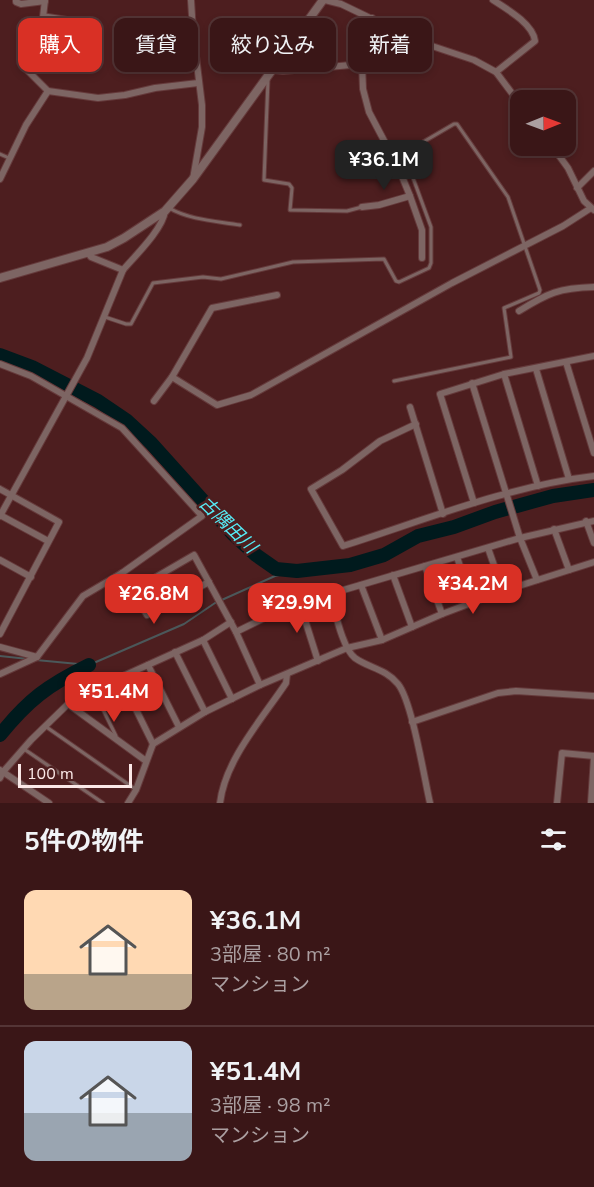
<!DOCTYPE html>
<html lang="ja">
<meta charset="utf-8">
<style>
body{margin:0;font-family:"Nunito Sans","Noto Sans JP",sans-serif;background:#411f20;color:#f1f3f6;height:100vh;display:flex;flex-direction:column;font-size:22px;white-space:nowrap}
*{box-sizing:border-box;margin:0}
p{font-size:20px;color:#ab9fa1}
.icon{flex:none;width:33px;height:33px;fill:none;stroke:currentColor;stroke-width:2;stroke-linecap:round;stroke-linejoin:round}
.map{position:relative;height:803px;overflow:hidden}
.details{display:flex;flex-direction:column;background:#3a1617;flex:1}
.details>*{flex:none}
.banner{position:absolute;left:18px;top:18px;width:558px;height:54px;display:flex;gap:12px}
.needle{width:39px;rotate:89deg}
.fabs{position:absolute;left:510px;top:90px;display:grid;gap:12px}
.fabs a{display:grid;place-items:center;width:66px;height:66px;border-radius:12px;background:#3a1617;box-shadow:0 3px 9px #0003,0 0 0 2px #543536;font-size:30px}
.scale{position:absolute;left:18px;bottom:15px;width:114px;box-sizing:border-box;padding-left:6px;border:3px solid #fbe8e7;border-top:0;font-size:16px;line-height:21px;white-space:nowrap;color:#fbe8e7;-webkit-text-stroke:4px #4d1e1f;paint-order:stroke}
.price{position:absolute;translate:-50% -51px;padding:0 14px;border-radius:12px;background:#d93025;color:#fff;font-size:20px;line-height:39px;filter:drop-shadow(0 2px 3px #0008)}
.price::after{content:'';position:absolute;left:50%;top:36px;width:18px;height:14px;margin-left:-9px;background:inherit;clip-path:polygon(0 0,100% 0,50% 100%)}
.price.current{background:#222;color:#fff}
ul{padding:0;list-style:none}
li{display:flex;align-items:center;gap:18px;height:150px;padding:0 24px}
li+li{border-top:2px solid #543536}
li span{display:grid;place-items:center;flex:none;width:168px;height:120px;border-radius:12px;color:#555}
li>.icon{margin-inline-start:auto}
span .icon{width:72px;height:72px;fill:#fffc;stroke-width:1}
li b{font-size:26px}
h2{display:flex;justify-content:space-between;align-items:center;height:72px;padding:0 24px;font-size:26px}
.chip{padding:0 21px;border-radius:12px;background:#3a1617;box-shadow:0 3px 9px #0003,0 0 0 2px #543536;font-size:21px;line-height:54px}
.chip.current{background:#d93025;color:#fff}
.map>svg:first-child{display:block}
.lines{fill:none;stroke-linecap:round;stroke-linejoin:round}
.stream{stroke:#4b585a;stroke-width:2}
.river{stroke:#001a1d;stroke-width:14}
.service-casing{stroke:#653a3b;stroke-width:5}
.minor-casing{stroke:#653a3b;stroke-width:8}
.tertiary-casing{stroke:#653a3b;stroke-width:10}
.service{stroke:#7d6563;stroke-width:3}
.minor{stroke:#7d6563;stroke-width:6}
.tertiary{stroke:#7d6563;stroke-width:8}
.labels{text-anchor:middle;stroke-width:5;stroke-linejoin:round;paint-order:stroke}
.water-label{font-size:18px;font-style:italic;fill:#56edf7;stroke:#4d1e1f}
</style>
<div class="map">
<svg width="594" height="803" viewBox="0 0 594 803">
<rect width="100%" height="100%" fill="#4d1e1f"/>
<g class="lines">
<!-- stream -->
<g class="stream">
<path d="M0,656L28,659"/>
<path d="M36,660L89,665L184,624L215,603L275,576L297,571"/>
</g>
<!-- river -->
<g class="river">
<path d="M0,355L32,367L98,401L126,420L151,443L233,534L256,555L276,569L297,571L350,565L384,555L418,536L454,527L495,512L553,496L594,490"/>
<path d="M0,735C28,700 48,685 89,665"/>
</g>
<defs>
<g id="service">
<path d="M33,39L60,47L97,53L95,23L45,15"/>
<path d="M268,80L264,180L289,184L292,188L290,210L347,211L362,207"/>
<path d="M0,154L9,158"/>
<path d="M169,208C190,220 216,221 240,225"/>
<path d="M105,317L126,324H131L153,283L203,277L221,279L293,262L384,259L396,281L399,282L429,268L431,263V227L405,156L406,152L454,124H457L508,197L540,290L539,293L504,308L511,357L394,381"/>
<path d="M94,691L116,736"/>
<path d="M45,726L135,789"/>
<path d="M24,749L103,803"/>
</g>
<g id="minor">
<path d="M16,0V2L21,4L45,1"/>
<path d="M45,0L43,17L22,59L23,66L48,91L98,98L125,95L155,88L198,83"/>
<path d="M191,0L193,32L202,105V127L193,179"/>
<path d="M325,0L341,4L420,42L474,60L496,72L520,104"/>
<path d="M493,0C507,9 533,24 535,41L496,72"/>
<path d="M372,18L362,64L363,89L369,112L399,169L410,196L422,230V258"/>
<path d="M274,70L283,71L362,64"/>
<path d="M552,146L568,168L584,201L594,210"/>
<path d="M0,179L26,125L48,91"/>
<path d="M577,188L594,171"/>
<path d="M362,207L379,205L410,196"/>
<path d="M123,270C135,256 163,229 165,211"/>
<path d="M519,311C548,293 559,288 594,287"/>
<path d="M566,362L594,453"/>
<path d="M0,364L31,376L122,428L202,516L122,573L83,596L37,657L0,674"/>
<path d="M536,369L569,479"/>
<path d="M504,374L538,486"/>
<path d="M172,377L217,405L251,395L452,283L563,226L591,208"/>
<path d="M472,383L520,538L537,580"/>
<path d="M154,401L172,377L212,308L277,295"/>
<path d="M410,407L443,514"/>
<path d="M416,424L380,441L342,470L311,489L343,546C425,520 508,486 594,476"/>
<path d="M0,489L59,522L0,634"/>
<path d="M474,503L440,394L504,374L594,356"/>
<path d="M0,515L48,541"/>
<path d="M0,516L87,358L123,270L91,257L88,253"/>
<path d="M586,521L594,543"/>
<path d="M554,529L569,570"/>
<path d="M488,548L503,591"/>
<path d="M457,557L472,603"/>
<path d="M0,560L31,577"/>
<path d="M425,566L442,614"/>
<path d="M122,573L147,615L209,582"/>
<path d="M393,575L412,627"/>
<path d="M361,585L382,640"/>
<path d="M132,591L194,555L236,632L260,685"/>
<path d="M330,594C335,610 342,648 355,658C369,668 386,669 398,684C412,701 424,777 430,803"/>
<path d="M299,601L318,661"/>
<path d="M236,632L299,601L330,594L520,538L594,521"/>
<path d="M203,640L232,699"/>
<path d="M0,647L37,657"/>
<path d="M175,652L205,712"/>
<path d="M148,665L179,727"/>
<path d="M120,677L153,744"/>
<path d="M68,704L146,761"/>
<path d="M412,722L498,693L516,691L594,696"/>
<path d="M0,770L49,803"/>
<path d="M0,778L3,772L31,740L68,704L88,692L203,640L231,622"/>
<path d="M128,803L136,790L153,744L205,712L260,685L347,648L382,640L442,614L503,591L594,562"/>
<path d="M220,803C225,760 262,719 286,683L287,674"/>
<path d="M557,803L562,753L594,756"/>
<path d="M591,803L594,757"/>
</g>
<path id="tertiary" d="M0,278L107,247L124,238L165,211L193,179L323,0"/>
</defs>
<!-- service casing -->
<use href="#service" class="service-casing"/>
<!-- minor casing -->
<use href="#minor" class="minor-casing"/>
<!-- tertiary casing -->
<use href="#tertiary" class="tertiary-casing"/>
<!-- service -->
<use href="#service" class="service"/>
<!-- minor -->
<use href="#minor" class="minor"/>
<!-- tertiary -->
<use href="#tertiary" class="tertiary"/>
</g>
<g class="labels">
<!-- water labels -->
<g class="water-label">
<text transform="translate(228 525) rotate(44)" y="6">古隅田川</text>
</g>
</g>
</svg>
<div class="fabs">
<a><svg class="needle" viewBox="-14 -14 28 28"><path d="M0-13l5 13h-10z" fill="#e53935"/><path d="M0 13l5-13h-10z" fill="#ab9fa1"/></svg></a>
</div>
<div class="scale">100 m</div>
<b class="price current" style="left:384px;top:191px">¥36.1M</b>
<b class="price" style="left:473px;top:615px">¥34.2M</b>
<b class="price" style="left:154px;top:625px">¥26.8M</b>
<b class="price" style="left:297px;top:634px">¥29.9M</b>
<b class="price" style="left:114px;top:723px">¥51.4M</b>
<div class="banner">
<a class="chip current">購入</a>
<a class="chip">賃貸</a>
<a class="chip">絞り込み</a>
<a class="chip">新着</a>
</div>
</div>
<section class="details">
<h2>5件の物件<svg class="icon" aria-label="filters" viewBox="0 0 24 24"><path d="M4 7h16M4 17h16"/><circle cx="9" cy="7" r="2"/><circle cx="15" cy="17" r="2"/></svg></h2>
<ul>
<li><span style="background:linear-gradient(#ffd9b3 70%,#b9a48a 0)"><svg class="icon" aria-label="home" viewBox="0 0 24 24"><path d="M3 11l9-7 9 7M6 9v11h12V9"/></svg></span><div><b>¥36.1M</b><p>3部屋 · 80 m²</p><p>マンション</p></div></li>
<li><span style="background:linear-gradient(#c9d6e8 60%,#9aa5b1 0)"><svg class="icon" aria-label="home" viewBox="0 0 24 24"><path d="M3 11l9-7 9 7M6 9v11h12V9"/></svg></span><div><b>¥51.4M</b><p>3部屋 · 98 m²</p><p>マンション</p></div></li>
</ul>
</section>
